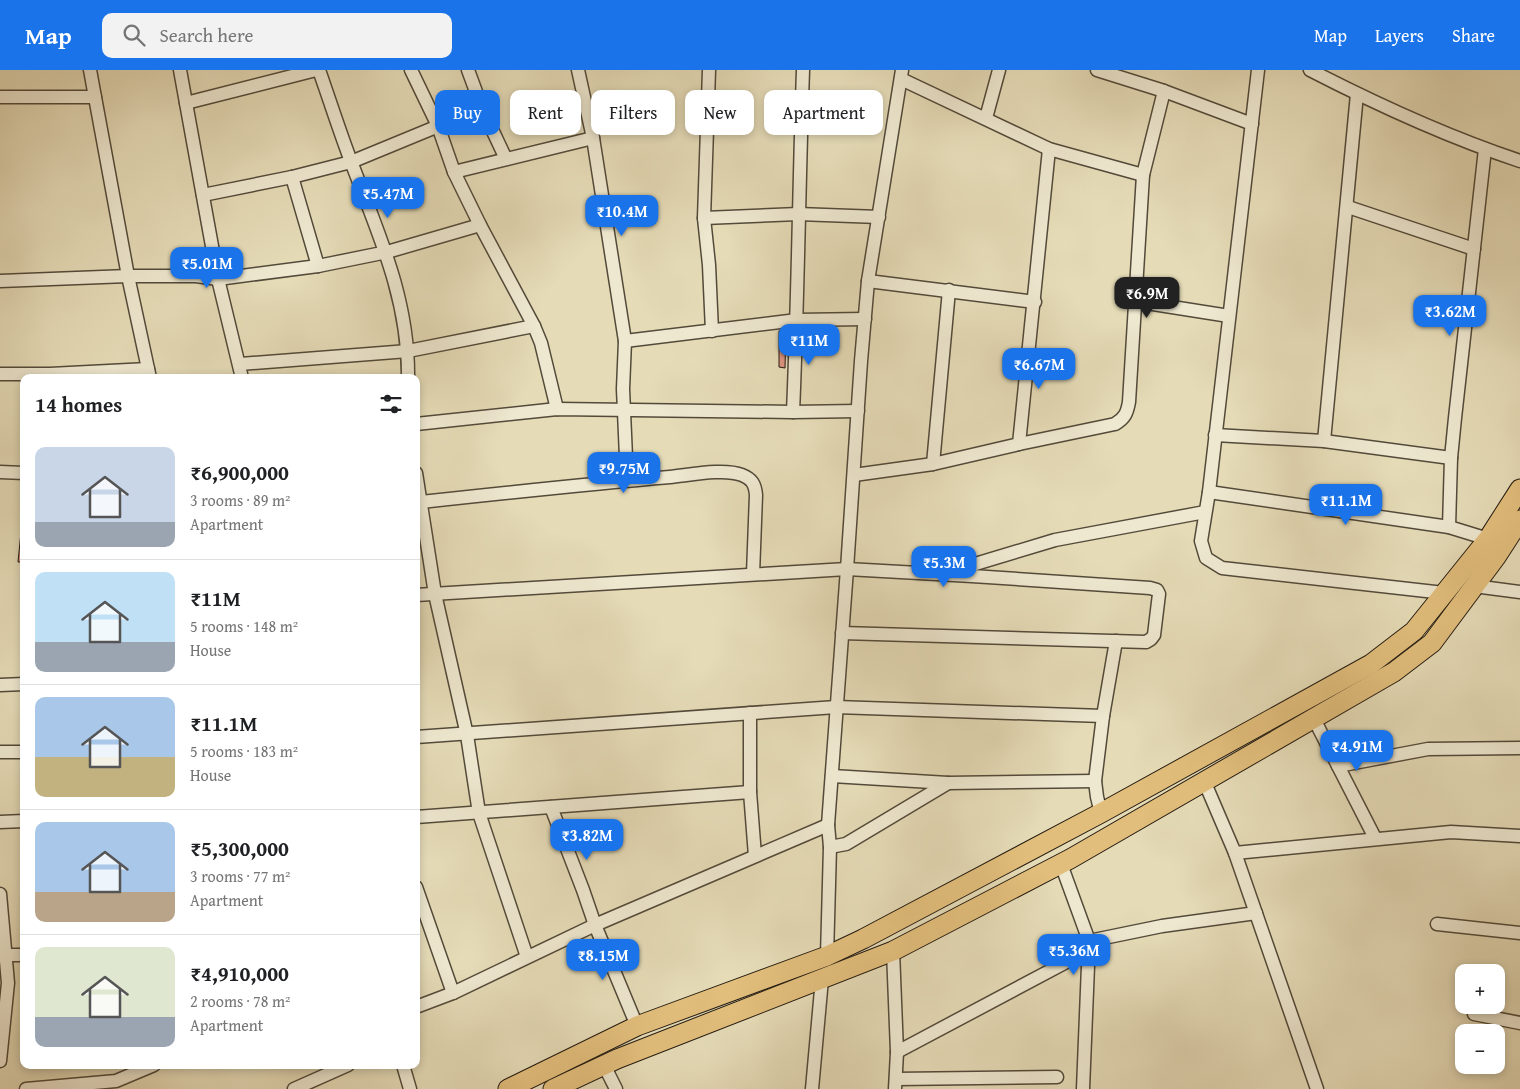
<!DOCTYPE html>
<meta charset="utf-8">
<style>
body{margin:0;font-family:"Gentium Book Plus",serif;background:#f2f2f2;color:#202124;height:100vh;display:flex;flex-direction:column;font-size:19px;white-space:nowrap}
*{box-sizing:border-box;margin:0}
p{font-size:16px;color:#757577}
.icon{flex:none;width:28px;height:28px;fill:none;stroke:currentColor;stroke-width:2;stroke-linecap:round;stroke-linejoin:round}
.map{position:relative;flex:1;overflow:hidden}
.panel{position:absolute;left:20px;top:304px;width:400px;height:695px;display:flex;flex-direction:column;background:#fff;border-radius:10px;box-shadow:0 2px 8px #0003}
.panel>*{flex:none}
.top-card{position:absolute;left:435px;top:20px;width:475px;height:45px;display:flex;gap:10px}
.tools{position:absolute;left:1455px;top:894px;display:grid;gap:10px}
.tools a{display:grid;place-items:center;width:50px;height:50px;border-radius:10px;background:#fff;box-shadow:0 2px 8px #0003;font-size:25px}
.price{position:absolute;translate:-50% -42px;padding:0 11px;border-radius:10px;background:#1a73e8;color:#fff;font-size:16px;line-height:32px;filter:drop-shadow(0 1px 2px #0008)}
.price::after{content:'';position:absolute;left:50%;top:30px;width:15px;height:11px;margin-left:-8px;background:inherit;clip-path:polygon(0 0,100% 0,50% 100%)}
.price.selected{background:#222;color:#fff}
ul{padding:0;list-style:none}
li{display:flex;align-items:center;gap:15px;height:125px;padding:0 15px}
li+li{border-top:1px solid #e0e0e0}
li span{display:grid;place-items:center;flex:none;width:140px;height:100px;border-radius:10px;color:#555}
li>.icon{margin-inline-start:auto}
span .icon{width:60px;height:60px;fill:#fffc;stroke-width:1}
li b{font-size:21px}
h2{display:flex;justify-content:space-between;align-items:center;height:60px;padding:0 15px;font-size:21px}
.chip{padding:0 18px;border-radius:10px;background:#fff;box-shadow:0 2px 8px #0003;font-size:18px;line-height:45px}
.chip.selected{background:#1a73e8;color:#fff}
header{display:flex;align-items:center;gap:30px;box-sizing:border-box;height:70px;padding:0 25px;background:#1a73e8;color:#fff}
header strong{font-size:24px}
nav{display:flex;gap:28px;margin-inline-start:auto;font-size:18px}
.search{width:350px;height:45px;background:#f2f2f2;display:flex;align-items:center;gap:12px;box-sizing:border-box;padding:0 18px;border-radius:10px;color:#757577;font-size:19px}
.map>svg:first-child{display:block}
.building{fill:#de9481;stroke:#221a10}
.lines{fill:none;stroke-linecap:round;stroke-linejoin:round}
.minor-casing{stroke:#534a3a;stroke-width:15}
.primary-casing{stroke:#221a10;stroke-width:21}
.minor{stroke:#eee8d0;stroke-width:12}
.primary{stroke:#e2be7c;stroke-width:19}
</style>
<header>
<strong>Map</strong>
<div class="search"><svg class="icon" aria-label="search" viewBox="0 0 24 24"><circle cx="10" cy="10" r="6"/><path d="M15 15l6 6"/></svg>Search here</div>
<nav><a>Map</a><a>Layers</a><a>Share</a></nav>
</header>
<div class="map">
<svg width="1520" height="1019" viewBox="0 0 1520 1019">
<rect width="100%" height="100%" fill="#e5dbb7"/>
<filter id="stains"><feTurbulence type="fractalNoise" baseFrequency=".004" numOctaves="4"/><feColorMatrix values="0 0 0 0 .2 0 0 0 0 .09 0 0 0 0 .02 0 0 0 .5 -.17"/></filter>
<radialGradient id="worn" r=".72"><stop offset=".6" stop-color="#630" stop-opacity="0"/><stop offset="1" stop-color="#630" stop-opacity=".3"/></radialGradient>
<!-- building -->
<g class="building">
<path d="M786,258L785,298L779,297V261Z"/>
<path d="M21,462H24V492H18Z"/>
</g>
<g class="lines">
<defs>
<g id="minor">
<path d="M90,0L128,206L150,308"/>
<path d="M180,0L218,209L242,308"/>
<path d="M319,0C330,31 340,63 352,94C379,165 409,230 408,308"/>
<path d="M411,0L438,56L454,102L480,155L534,256L541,273L557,339"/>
<path d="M468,0L482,38L506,89"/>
<path d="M578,0L593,68L625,271L623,319L627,410"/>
<path d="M709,0L704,148L709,195L712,261"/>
<path d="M1097,0L1164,21L1252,54"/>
<path d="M1258,0L1209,422L1201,471L1206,488L1222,498L1444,523"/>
<path d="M1310,0C1378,35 1448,67 1520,91"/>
<path d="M901,9L1049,79L1143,105"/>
<path d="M0,27H95"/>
<path d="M186,33L316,0"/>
<path d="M986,48L999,0"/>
<path d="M454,102L593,68"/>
<path d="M292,107L318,196"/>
<path d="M203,125L292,107L351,92L482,38"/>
<path d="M1348,137L1474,179"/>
<path d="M704,148L798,144L879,147"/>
<path d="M0,211L128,206H196L218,209L318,196L387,182L480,155"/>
<path d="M868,211L1035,232"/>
<path d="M1134,231L1229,246"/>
<path d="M625,271L797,250L865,249"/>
<path d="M240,294L408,281L534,256"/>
<path d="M0,304H50L148,299"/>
<path d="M793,342C798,228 799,114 803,0"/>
<path d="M416,354L557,339L793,342L858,341"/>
<path d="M1215,365L1324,371L1451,388"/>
<path d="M1324,371L1357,24"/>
<path d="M1019,374L1115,354C1125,348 1127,343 1129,332L1143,105L1164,21"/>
<path d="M933,394L949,220"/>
<path d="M0,402L24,403"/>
<path d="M416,403L435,524L467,665L479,743L527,887"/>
<path d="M854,405L933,394L1019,374L1049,79"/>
<path d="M1209,422L1449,457L1488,469"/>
<path d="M421,432C504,423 587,414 670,407C690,405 724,398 742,405C752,409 755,414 756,425L753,504"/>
<path d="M1449,457L1451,388L1455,348L1485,79"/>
<path d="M952,501L1055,470L1205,442"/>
<path d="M1474,516L1520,522"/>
<path d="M416,525L847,499L972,506L1150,518L1157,520L1159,524L1154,565L1151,569L1146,572L842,563"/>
<path d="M0,615L24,614"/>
<path d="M750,643V722L755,786"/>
<path d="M1314,649L1375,768"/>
<path d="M416,667L836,637L1103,646"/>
<path d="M0,682H24"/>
<path d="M1338,696L1428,679L1520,678"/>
<path d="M832,706L948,713L1095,711"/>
<path d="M1205,713L1235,783L1317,1019"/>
<path d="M551,737L583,820L595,855L637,956"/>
<path d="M1101,743L1097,727L1095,711L1103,646L1116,571"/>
<path d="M416,747L750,722"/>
<path d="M0,752L24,751"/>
<path d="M830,777L846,774L948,713"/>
<path d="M1235,783L1451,762L1520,766"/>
<path d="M1061,794L1089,871L1083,1019"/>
<path d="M416,817L453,923"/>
<path d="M0,824L8,913L0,991"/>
<path d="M1437,854L1520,863"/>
<path d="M1089,871L1162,856L1256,843"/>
<path d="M893,881L897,982L895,1019"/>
<path d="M0,885H24"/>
<path d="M827,886L830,777L828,755L847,499L861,291L868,211L902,0"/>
<path d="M416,937L453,923L595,855L828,755"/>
<path d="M1474,944L1520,953"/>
<path d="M897,982L1074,888L1089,882"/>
<path d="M403,995L410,1019"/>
<path d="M604,995L616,1019"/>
<path d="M896,1009L1057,1007"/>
<path d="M26,1019L116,1011L154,995"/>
<path d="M294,1019L348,995"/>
<path d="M812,1019L822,909"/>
</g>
<g id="primary">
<path d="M508,1019L637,956L827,886L863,869L1101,743L1371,594L1414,561L1488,469L1520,419"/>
<path d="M553,1019L617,989L893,881L1070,789L1394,602L1432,573L1496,487L1520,450"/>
</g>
</defs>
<!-- minor casing -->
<use href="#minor" class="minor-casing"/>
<!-- primary casing -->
<use href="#primary" class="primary-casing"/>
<!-- minor -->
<use href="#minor" class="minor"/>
<!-- primary -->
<use href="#primary" class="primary"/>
</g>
<rect width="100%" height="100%" filter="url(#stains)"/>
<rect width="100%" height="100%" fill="url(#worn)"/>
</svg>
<div class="tools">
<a>+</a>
<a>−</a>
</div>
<b class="price" style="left:388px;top:149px">₹5.47M</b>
<b class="price" style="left:622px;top:167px">₹10.4M</b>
<b class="price" style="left:207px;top:219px">₹5.01M</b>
<b class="price selected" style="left:1147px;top:249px">₹6.9M</b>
<b class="price" style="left:1450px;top:267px">₹3.62M</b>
<b class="price" style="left:809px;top:296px">₹11M</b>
<b class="price" style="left:1039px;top:320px">₹6.67M</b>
<b class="price" style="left:624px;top:424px">₹9.75M</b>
<b class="price" style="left:1346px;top:456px">₹11.1M</b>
<b class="price" style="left:944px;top:518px">₹5.3M</b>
<b class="price" style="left:1357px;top:702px">₹4.91M</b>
<b class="price" style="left:587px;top:791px">₹3.82M</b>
<b class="price" style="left:1074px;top:906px">₹5.36M</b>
<b class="price" style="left:603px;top:911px">₹8.15M</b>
<div class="top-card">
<a class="chip selected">Buy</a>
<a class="chip">Rent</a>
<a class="chip">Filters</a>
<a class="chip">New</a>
<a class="chip">Apartment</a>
</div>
<section class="panel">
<h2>14 homes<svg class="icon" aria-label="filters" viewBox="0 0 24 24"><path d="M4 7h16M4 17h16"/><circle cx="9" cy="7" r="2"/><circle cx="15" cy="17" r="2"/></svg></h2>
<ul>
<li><span style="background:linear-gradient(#c9d6e8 75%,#9aa5b1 0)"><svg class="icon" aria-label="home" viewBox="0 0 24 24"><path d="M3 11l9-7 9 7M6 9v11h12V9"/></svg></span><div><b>₹6,900,000</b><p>3 rooms · 89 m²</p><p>Apartment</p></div></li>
<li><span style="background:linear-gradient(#bfe0f5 70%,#9aa5b1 0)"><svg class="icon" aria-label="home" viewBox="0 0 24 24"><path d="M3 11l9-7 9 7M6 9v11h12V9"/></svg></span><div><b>₹11M</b><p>5 rooms · 148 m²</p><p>House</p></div></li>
<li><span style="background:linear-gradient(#a9c7e8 60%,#c2b280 0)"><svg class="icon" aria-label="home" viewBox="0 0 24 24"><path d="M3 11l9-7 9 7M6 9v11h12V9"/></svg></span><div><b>₹11.1M</b><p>5 rooms · 183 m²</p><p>House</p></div></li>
<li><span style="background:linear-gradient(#a9c7e8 70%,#b9a48a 0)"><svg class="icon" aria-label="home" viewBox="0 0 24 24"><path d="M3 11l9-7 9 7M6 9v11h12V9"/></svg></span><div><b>₹5,300,000</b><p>3 rooms · 77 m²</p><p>Apartment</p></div></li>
<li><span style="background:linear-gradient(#dfe7d0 70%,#9aa5b1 0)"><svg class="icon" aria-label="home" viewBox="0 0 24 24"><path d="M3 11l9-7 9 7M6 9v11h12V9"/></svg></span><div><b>₹4,910,000</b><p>2 rooms · 78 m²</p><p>Apartment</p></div></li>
</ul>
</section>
</div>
